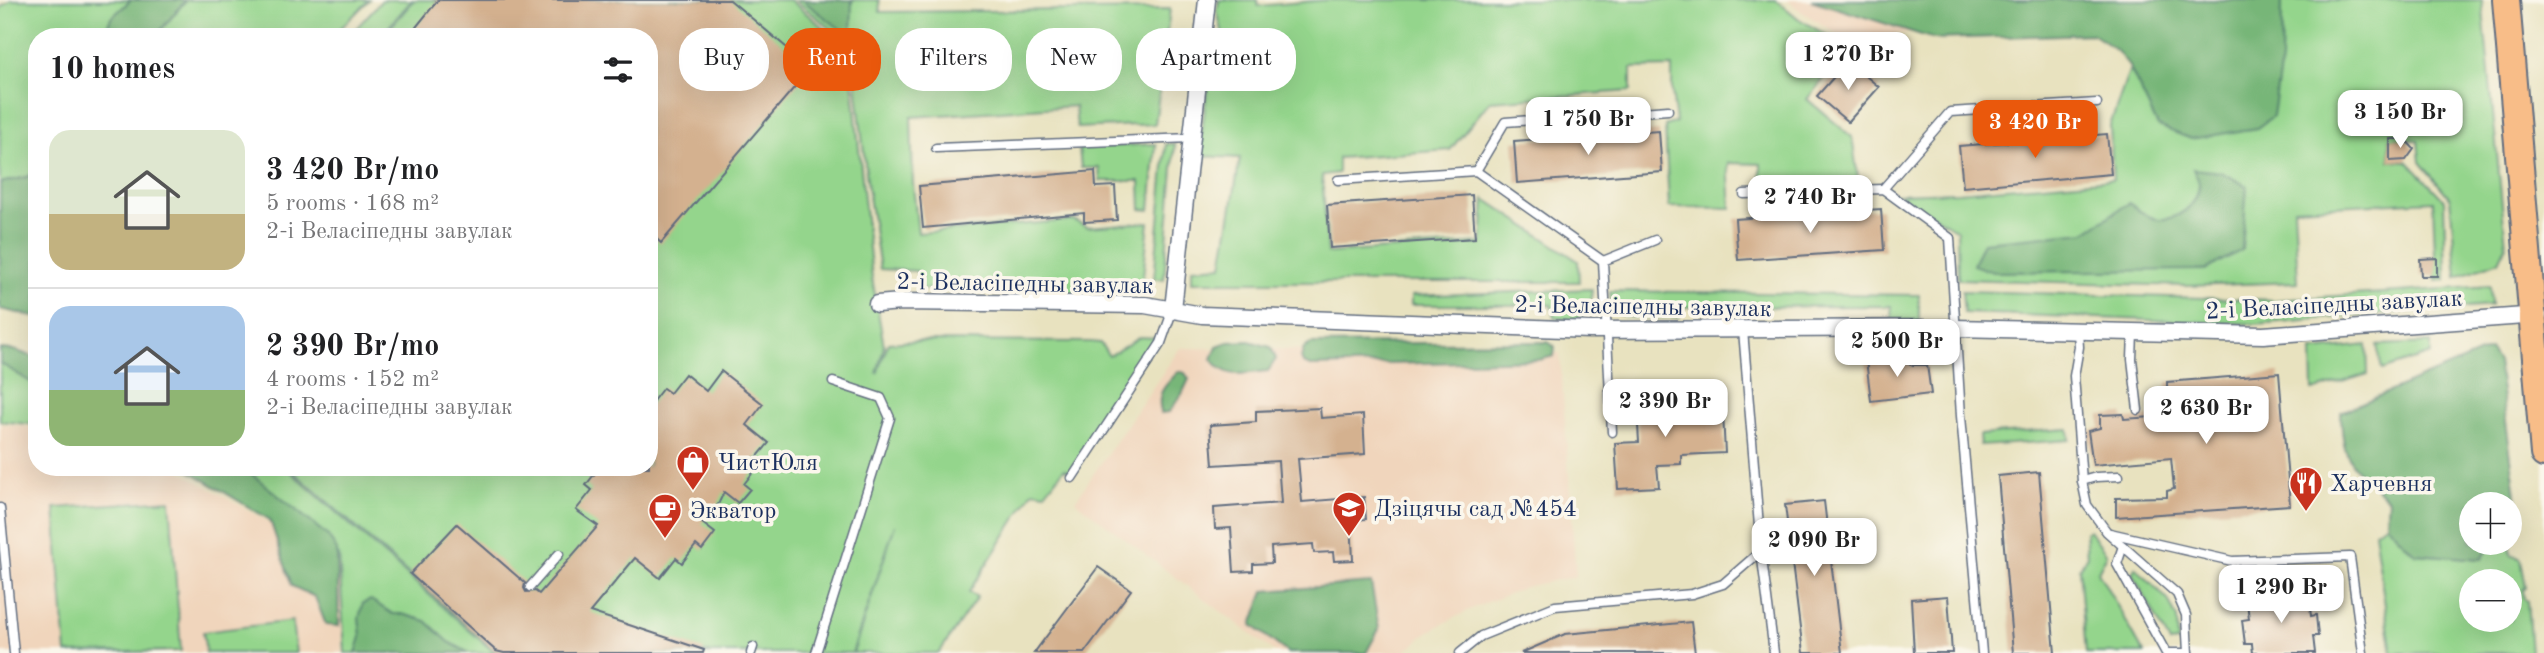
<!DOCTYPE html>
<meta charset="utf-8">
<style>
body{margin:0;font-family:"Old Standard TT",serif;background:#f2f2f2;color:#202124;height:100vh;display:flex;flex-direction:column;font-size:26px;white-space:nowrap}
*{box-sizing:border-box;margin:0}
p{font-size:23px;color:#757577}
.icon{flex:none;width:38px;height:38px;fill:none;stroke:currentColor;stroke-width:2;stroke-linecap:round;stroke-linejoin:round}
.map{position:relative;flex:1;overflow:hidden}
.sheet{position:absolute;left:28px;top:28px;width:630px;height:448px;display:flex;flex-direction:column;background:#fff;border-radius:28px;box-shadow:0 7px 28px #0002}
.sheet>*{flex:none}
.banner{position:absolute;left:679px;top:28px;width:665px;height:63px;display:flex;gap:14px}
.controls{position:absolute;left:2459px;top:492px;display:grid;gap:14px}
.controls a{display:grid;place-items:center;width:63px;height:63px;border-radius:50%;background:#fff;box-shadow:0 7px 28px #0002;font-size:35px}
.price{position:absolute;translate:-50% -60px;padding:0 16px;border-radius:14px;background:#fff;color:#222;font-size:23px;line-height:46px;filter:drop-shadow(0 2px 4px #0008)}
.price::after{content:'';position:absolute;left:50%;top:42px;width:21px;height:16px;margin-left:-10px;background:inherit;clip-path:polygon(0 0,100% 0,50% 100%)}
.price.selected{background:#ea580c;color:#fff}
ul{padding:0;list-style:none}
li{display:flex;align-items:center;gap:21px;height:175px;padding:0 21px}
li+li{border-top:2px solid #e0e0e0}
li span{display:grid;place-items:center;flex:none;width:196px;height:140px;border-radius:21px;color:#555}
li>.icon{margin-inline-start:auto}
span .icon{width:84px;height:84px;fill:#fffc;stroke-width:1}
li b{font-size:30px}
h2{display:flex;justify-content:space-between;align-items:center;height:84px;padding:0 21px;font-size:30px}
.pill{padding:0 24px;border-radius:28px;background:#fff;box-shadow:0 7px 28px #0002;font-size:24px;line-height:63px}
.pill.selected{background:#ea580c;color:#fff}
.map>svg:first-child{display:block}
.built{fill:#f0d5bc}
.green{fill:#94d58c;stroke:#588275;stroke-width:2;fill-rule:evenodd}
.forest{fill:#77b678;stroke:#49726b;stroke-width:2}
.building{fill:#d4b18f}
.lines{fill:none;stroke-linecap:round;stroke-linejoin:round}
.service-casing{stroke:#636e80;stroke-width:11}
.minor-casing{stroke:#636e80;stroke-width:19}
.primary-casing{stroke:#636e80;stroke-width:30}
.service{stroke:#fff;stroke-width:8}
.minor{stroke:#fff;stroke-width:16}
.primary{stroke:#f8bd88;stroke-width:26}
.labels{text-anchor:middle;stroke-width:7;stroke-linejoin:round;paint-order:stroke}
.street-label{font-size:24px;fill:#1b2f5e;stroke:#fbf7ec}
.poi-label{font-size:24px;fill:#1b2f5e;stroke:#fbf7ec;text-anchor:start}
</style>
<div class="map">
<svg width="2544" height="653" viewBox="0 0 2544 653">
<rect width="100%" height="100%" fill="#fbf7ec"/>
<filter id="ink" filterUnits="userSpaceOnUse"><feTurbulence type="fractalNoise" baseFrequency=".0143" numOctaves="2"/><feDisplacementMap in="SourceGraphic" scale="14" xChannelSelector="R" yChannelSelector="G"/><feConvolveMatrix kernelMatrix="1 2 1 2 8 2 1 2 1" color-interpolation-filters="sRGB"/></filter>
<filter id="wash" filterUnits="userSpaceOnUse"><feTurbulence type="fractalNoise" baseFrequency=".00686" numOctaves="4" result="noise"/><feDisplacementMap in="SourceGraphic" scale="28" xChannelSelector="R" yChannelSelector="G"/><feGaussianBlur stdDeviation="1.57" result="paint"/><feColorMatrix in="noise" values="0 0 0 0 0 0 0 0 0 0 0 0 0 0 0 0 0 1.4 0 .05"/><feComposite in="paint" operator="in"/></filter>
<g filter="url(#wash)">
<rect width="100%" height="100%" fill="#e8e2bf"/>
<!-- built -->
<g class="built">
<path d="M1787,0H2051L2053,25L1842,37L1802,12Z"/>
<path d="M1180,348L1560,353L1576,576L1525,587L1469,610L1428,632L1403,653H1276L1075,501Z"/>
<path d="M0,424L37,428V467H173L340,563L343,653H0Z"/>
</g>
<!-- green -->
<g class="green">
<path d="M11,0H131L111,18L103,37H37V171L27,177L0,183V8Z"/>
<path d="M186,0H369L332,37H155Z"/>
<path d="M382,0H412L380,37H348Z"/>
<path d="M414,0H790L835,37L850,59L872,278L884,346L877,374L888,343L916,341L1091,342L1100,343L1109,356L1140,337L1157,338L1070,472L1064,469L1045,493L1033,491L969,592L977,597L939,653H853L895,525L852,653H504L496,651L288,467H649V37H382Z"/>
<path d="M795,0H879L880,12L1170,9L1155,124L1077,128L1075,106L911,117L913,184L918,233L1074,220L1087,227L1149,222L1141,295L920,289L917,271L880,269L868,189L853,57L838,34Z"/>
<path d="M1219,0H1257L1258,6L1326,0H1776L1799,19L1849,48L1807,99L1852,137L1859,185L1761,181V164L1728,163L1731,208L1669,207L1665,126L1676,122L1672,92V67L1631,68V91L1490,101L1450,150L1338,158V173L1322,175L1328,253L1482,243L1485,199L1578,261L1579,282H1192V268L1222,266L1240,158L1199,156L1212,49L1224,38L1217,11Z"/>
<path d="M2282,0H2482L2506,246L2499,261L2457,277L2450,198L2420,162L2418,140L2390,139V161H2407L2444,200L2446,280L2436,281L2433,201L2294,208L2298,282L2187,286L1958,279L1957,230L1898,194L1958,192L2113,179L2110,126L2130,68L2158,126L2281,61Z"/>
<path d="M1156,144L1150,210L1141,209L1140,181H1100L1099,168H1081L1079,148Z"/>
<path d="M1166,144H1175L1164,279H1154Z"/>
<path d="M2490,286L2491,305L2255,324L1964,313L1962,291L2275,300Z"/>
<path d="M1592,289C1590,315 1580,325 1554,317L1551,305H1411V296Z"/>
<path d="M1610,291L1919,295V322H1892L1891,306L1681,307L1680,317C1666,317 1627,321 1617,313C1611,307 1611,299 1610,291Z"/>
<path d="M2431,343V354L2382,370L2377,345Z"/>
<path d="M2367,345L2368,374L2313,391L2312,351Z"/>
<path d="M0,363L37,386V425L0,421Z"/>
<path d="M2069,429L2070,440L1980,446L1979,435Z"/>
<path d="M191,467H285L495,653H345L339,555Z"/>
<path d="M170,500L181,651L66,653L55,508Z"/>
<path d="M2386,524L2415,554L2482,559L2492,543L2510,542V534L2511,554L2521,559L2526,588L2523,589L2524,599L2527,601L2531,653H2392L2374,531ZM2471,581H2510V620H2471Z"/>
<path d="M2089,530L2107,554L2098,572L2144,653H2086L2079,568L2087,556L2085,532Z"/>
<path d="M2135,567L2168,600L2177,619L2178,642L2170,643L2132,573Z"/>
<path d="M292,621L296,653H206L203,632Z"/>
</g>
<!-- forest -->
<g class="forest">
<path d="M131,0H186L155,37H103L111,18Z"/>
<path d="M802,0H852L851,37Z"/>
<path d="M1811,0H2282L2281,61L2273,116L2257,128L2191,139L2158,126L2130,68L2117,51L2093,34L1934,39Z"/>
<path d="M2193,169L2221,172L2247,186L2242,250L2205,270L1993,272L1973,265L1983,242L2085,232L2129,203C2137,209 2146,217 2157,219C2177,221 2199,205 2199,184C2199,180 2195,173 2193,169Z"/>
<path d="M37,171V317H36L0,309V183L27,177Z"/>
<path d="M1249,341L1271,347L1276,359L1268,371C1244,373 1227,381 1212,359L1217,346L1228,342Z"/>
<path d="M1548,342L1555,347L1554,356L1539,360L1311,366L1303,363L1301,358L1304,348L1311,344Z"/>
<path d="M0,349L14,350L37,358V386L0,363Z"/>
<path d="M2490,349L2498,362L2518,510L2510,514V504H2471V542L2492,543L2482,559L2415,554L2386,524L2388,499C2352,465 2342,464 2341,412Z"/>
<path d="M1179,371L1185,373L1189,379L1182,394L1169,412L1161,413C1156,391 1165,386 1179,371Z"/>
<path d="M183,467H243L328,536L337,550L339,626L326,625L315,597L292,586L270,520Z"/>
<path d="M1371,583L1379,629L1366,653H1288L1252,625L1264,591Z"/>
<path d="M371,600L393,614H402L426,621L449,642L469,653H356L361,637L359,618L363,603Z"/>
</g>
<g id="blocks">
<!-- building -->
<g class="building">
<path d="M438,0H730L811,68L661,243L649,232V37H408Z"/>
<path d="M1848,61L1879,87L1848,122L1817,96Z"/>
<path d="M1659,131L1662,172L1517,183L1514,141Z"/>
<path d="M2107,134L2111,174L1963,187L1959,146Z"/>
<path d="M2390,139H2405L2414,149L2406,160L2390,161Z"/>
<path d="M1095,171L1096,187L1115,186L1117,220L1084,222V213L923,228L919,186Z"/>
<path d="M1472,195L1475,238L1330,248L1327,205Z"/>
<path d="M1881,209L1884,250L1738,260L1735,219Z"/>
<path d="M2437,258V276H2421L2420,259Z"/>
<path d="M1894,357L1913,365H1927L1931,394L1871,401L1866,360Z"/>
<path d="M721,371L763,404L747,425L769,443L753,462L758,466L744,484L750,489L738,503L724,492L715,511L702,523L715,533L702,550L696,545L682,563L676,558L660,578L635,558L590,612L704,650L703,653H504L496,651L410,574L457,524L525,583L524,588L526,592L535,591L539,594L598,526L576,510L592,490L586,485L600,467H649V406L663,388L670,393L685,374L706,391Z"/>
<path d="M2279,373L2290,505L2116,517V498L2167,497V491L2174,489L2171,458L2093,465L2088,431L2100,428V415L2123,414L2124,419L2167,416V382Z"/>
<path d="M1676,389L1678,416L1723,413L1725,453L1681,455V464L1657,465L1659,487L1618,489L1615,443L1639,442L1636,392Z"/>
<path d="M1320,408L1321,418L1363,415L1365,454L1298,459L1302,502L1364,497L1366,519L1351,520L1353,560L1334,561L1333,552L1314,553L1313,544L1271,547L1272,563L1253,564V571L1234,572L1231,528L1215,529L1214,508L1281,503L1278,461L1213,465L1210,425L1256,422V411Z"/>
<path d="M2039,472L2055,653H2013L1998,476Z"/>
<path d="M1824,501L1842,653H1803L1785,505Z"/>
<path d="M1098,567L1131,590L1084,653H1034Z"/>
<path d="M2288,590V595L2308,594L2311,616L2316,615L2318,636H2313L2315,653H2253L2252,644H2245L2242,620L2249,619L2247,602L2268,600V592Z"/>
<path d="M1948,596L1952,653H1914L1911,599Z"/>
<path d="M1691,622L1695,653H1521L1565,634Z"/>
</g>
</g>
</g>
<g filter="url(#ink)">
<use href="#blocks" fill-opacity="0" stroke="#636e80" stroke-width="2"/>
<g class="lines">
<defs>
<g id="service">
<path d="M936,148L1191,138"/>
<path d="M1476,171L1505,122L1668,110"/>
<path d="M1338,180L1476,171L1603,261L1612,432"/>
<path d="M1883,189L1950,112L2097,103"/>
<path d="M1744,194L1883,189L1950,238L1961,416L1982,653"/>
<path d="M1603,261L1655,240"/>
<path d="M1743,330L1761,551L1774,653"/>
<path d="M2078,332L2079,347L2074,376L2082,481L2087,505L2107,532L2177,594L2186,615L2188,653"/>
<path d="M2133,333L2132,359L2138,410"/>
<path d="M1072,478L1161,343L1173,309"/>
<path d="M2082,481L2096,477L2119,476"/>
<path d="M0,508L14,653"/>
<path d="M2110,533L2232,561L2350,557L2363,653"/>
<path d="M2123,546L2117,564L2166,653H2188"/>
<path d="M530,587L559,554"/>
<path d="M751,653L753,647"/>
<path d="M816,653L890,418L881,398L833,382"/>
<path d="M1460,653L1481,636L1555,606L1692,594L1723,584L1761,551"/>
</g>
<g id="minor">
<path d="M877,304L901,302L1145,305L1202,315L1590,330L1954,328L2263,335L2538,315"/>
<path d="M1173,309L1207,0"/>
</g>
<path id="primary" d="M2506,0L2544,454"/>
</defs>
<!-- service casing -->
<use href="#service" class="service-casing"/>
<!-- minor casing -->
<use href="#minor" class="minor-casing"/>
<!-- primary casing -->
<use href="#primary" class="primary-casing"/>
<!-- service -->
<use href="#service" class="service"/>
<!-- minor -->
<use href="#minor" class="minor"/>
<!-- primary -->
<use href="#primary" class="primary"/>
</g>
</g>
<!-- icons -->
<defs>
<symbol id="shop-pin" viewBox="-11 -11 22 30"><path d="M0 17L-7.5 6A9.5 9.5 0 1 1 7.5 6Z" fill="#c8321e" stroke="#fbf7ec"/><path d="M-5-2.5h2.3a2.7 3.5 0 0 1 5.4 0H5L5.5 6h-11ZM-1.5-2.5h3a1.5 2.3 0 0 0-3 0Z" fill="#fff"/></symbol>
<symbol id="restaurant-pin" viewBox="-11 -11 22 30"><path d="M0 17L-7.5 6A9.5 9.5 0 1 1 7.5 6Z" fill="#c8321e" stroke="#fbf7ec"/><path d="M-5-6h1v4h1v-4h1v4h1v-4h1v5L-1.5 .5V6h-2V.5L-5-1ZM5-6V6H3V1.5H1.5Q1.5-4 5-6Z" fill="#fff"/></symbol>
<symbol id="school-pin" viewBox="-11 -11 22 30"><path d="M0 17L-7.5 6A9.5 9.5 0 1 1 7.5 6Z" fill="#c8321e" stroke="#fbf7ec"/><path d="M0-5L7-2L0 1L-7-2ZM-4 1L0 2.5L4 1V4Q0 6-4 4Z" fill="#fff"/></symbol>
<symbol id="cafe-pin" viewBox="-11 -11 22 30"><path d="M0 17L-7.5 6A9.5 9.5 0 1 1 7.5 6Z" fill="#c8321e" stroke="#fbf7ec"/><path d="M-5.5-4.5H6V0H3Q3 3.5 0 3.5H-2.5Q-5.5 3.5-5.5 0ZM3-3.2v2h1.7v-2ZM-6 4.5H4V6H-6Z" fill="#fff"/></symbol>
</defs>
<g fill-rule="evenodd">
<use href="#shop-pin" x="674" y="443" width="38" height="52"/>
<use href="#restaurant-pin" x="2287" y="464" width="38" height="52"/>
<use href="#school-pin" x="1330" y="489" width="38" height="52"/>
<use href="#cafe-pin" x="646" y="491" width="38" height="52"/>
</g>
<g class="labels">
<!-- street labels -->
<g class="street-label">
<text transform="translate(1025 283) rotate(1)" y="8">2-і Веласіпедны завулак</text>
<text transform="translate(2334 304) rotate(-3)" y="8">2-і Веласіпедны завулак</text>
<text transform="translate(1643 306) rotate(1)" y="8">2-і Веласіпедны завулак</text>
</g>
<!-- poi labels -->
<g class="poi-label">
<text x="718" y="470">ЧистЮля</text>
<text x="2330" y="491">Харчевня</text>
<text x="1374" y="516">Дзіцячы сад №454</text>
<text x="690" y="518">Экватор</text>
</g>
</g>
</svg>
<div class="controls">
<a>+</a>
<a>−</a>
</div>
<b class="price" style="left:1848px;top:92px">1 270 Br</b>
<b class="price" style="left:2400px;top:150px">3 150 Br</b>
<b class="price" style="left:1588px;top:157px">1 750 Br</b>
<b class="price selected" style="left:2035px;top:160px">3 420 Br</b>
<b class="price" style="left:1810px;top:235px">2 740 Br</b>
<b class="price" style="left:1897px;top:379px">2 500 Br</b>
<b class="price" style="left:1665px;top:439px">2 390 Br</b>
<b class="price" style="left:2206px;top:446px">2 630 Br</b>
<b class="price" style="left:1814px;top:578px">2 090 Br</b>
<b class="price" style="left:2281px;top:625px">1 290 Br</b>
<div class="banner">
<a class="pill">Buy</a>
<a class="pill selected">Rent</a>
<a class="pill">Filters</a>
<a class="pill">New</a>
<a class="pill">Apartment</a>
</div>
<section class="sheet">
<h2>10 homes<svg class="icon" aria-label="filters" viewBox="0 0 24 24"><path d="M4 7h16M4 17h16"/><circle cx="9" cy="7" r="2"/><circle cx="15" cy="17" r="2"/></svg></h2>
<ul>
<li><span style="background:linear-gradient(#dfe7d0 60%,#c2b280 0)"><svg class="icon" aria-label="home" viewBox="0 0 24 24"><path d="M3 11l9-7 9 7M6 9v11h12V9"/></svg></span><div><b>3 420 Br/mo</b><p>5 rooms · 168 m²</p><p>2-і Веласіпедны завулак</p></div></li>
<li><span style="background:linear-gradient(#a9c7e8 60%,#8fb573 0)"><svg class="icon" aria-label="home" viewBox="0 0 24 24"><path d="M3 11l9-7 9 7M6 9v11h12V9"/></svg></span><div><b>2 390 Br/mo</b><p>4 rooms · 152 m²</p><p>2-і Веласіпедны завулак</p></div></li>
</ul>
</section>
</div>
